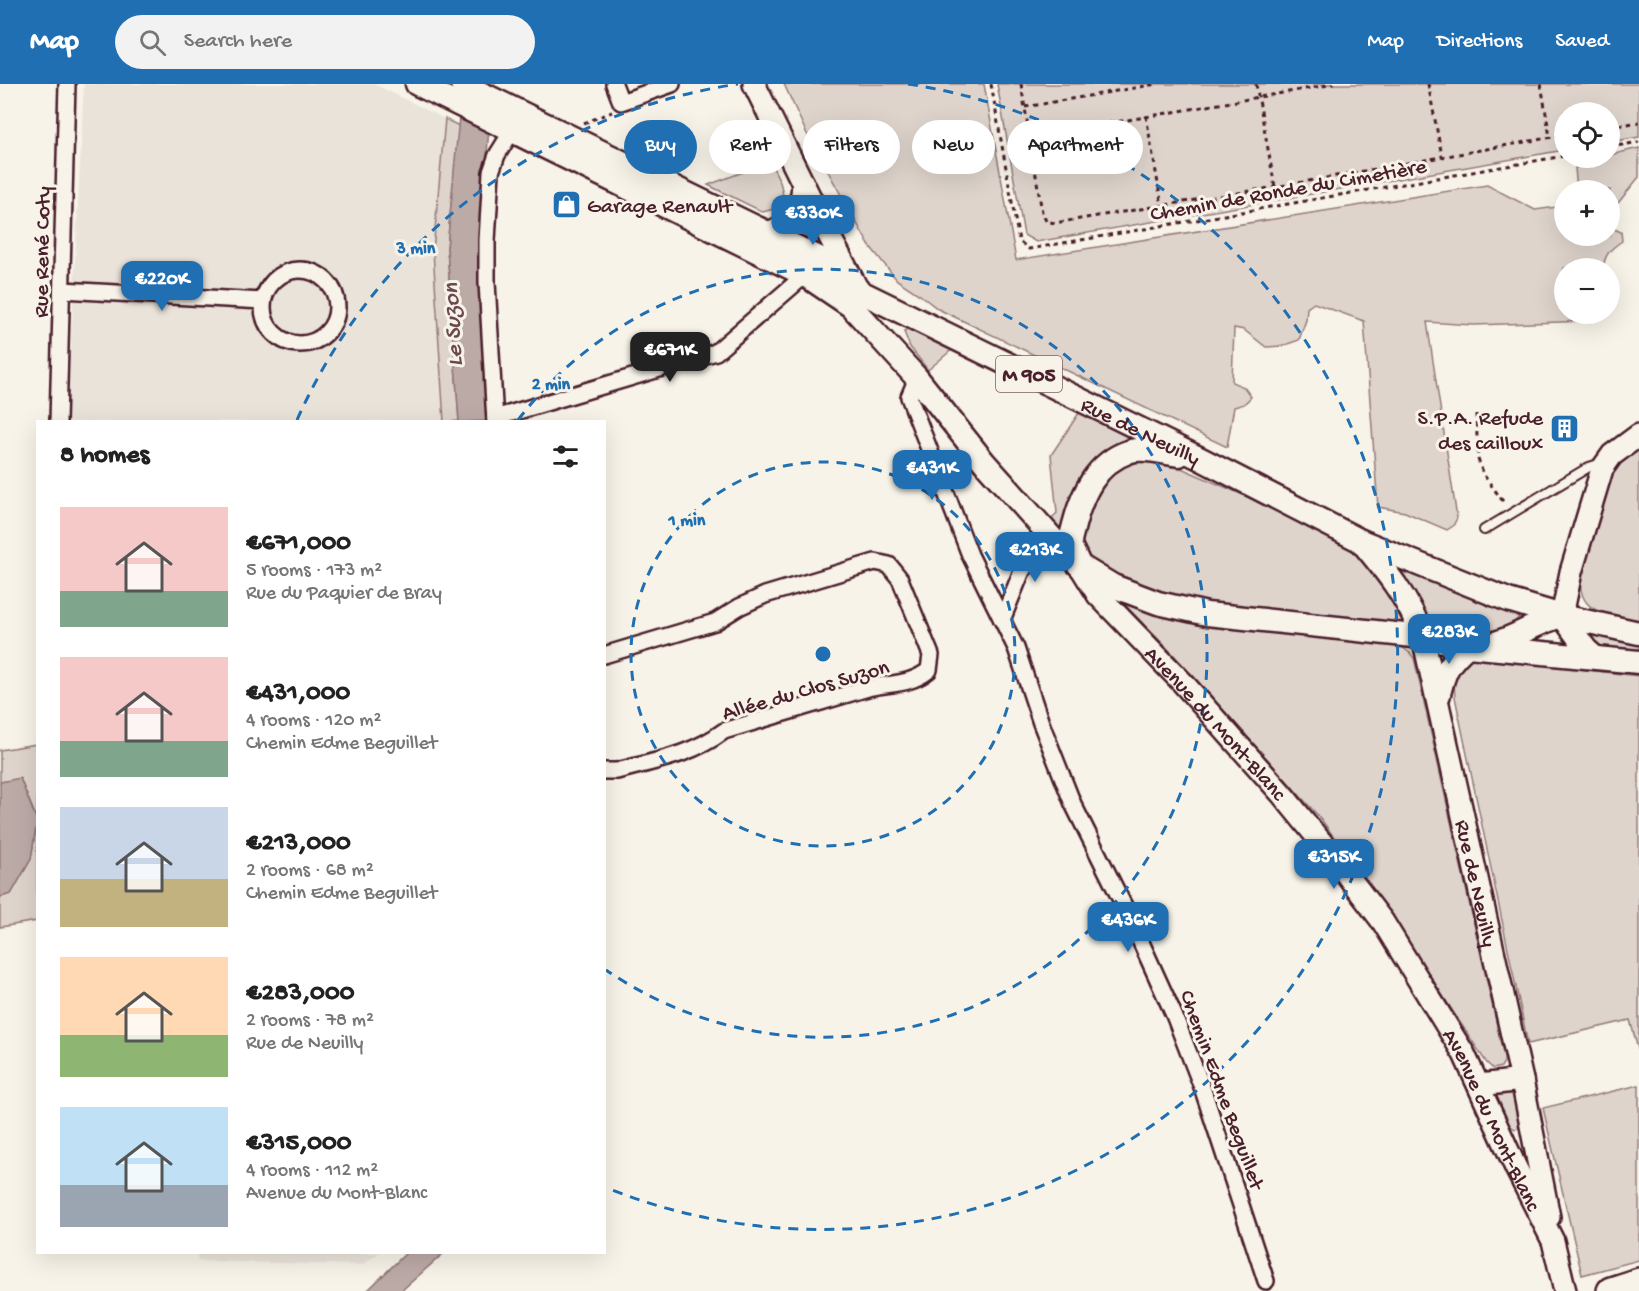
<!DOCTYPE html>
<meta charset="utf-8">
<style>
body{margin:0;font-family:"Gochi Hand",sans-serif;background:#f2f2f2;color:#222;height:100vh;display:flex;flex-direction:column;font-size:22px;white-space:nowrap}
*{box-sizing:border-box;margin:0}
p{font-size:20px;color:#767676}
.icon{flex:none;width:33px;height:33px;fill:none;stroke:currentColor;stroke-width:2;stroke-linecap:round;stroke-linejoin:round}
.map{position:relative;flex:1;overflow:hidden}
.drawer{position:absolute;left:36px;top:336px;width:570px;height:834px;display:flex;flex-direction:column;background:#fff;border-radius:0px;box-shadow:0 6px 24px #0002}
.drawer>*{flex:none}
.hud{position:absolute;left:624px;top:36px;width:570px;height:54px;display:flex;gap:12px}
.buttons{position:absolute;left:1554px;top:18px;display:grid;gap:12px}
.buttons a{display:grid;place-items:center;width:66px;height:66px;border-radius:50%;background:#fff;box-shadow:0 6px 24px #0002;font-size:30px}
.price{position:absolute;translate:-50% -51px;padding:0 14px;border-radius:12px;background:#1f6fb2;color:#fff;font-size:20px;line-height:39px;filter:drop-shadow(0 2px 3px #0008)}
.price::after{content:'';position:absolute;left:50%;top:36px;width:18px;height:14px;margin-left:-9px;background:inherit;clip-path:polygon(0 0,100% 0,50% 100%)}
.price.active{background:#222;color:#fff}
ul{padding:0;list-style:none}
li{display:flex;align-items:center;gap:18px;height:150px;padding:0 24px}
li span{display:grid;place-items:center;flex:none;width:168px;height:120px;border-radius:0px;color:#555}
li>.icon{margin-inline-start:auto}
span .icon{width:72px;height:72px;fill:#fffc;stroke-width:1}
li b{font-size:26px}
h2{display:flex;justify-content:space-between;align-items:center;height:72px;padding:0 24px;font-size:26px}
.pill{padding:0 21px;border-radius:27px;background:#fff;box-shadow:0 6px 24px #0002;font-size:21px;line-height:54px}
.pill.active{background:#1f6fb2;color:#fff}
header{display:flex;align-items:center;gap:36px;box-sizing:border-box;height:84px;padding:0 30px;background:#1f6fb2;color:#fff}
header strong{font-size:28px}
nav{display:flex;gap:33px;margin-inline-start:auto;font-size:21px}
.search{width:420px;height:54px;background:#f2f2f2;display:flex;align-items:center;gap:15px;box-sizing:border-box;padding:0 21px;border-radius:33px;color:#767676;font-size:22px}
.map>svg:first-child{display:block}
.built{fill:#eae3da}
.green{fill:#ded4cc;stroke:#947a7c;stroke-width:1.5}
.water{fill:#bcaaa7;stroke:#8e7275;stroke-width:1.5}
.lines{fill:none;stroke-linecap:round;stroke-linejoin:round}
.lane-casing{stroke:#4a1f2b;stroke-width:12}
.street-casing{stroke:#4a1f2b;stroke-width:20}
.secondary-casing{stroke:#4a1f2b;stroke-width:26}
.primary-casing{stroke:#4a1f2b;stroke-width:27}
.highway-casing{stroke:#4a1f2b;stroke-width:32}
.path{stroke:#4a1f2b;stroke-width:3;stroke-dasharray:4.5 4.5;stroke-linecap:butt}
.lane{stroke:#f7f3e8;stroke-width:8}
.street{stroke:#f7f3e8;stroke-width:15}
.secondary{stroke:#f7f3e8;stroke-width:21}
.primary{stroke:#f7f3e8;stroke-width:22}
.highway{stroke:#f7f3e8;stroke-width:27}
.ring{fill:none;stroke:#1f6fb2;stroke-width:3;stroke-dasharray:10 8}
.labels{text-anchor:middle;stroke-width:6;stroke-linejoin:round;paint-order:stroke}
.shield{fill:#f7f3e8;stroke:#7e5f64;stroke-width:1.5}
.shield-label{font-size:21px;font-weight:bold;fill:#4a1f2b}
.street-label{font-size:22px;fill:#4a1f2b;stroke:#f7f3e8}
.poi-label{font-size:22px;fill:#4a1f2b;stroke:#f7f3e8;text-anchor:start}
.water-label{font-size:24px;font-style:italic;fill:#6c4950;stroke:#f7f3e8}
.centre{fill:#1f6fb2;stroke:#f7f3e8;stroke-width:3}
.ring-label{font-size:18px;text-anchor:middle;font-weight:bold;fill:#1f6fb2;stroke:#f7f3e8;stroke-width:6;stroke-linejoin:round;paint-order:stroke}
</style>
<header>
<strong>Map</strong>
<div class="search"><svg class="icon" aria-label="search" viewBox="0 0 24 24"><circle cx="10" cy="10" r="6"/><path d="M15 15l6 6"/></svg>Search here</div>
<nav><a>Map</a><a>Directions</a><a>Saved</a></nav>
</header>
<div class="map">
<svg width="1639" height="1207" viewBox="0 0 1639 1207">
<rect width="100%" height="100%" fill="#f7f3e8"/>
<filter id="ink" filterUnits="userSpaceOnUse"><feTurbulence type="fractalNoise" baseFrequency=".0167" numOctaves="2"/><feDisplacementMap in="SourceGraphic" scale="12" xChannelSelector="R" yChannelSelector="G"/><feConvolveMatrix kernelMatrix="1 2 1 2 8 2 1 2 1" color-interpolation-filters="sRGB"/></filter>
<g filter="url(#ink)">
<!-- built -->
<g class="built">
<path d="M84,0H374L445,35L433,167L444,337L67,338Z"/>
<path d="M197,1169V1168L379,1169L362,1181L198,1177Z"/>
</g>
<!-- green -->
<g class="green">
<path d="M784,0H984L1016,176L1487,101L1535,126L1564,122V152H1610V143L1621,148L1622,157C1610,165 1605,170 1603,184H1564V230H1595L1589,237L1473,241L1427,238L1457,434L1453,442L1447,446L1405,428L1378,423L1364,237L1314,219L1307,224L1306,236L1299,256L1282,262L1266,263L1244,246L1234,244L1232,298L1244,303L1251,313L1244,320L1234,323L1227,363L938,225L920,211L897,196L869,161L806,48Z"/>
<path d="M997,0H1639V53L1610,58V28H1564V66L1036,158L1024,151Z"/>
<path d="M445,35L459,42L447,164L459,337L444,338L433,167Z"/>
<path d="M1639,64V93L1610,129V106H1577L1575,84L1603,74H1610V71Z"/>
<path d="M770,78C777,91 784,102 783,118L777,124L763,128L708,101Z"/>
<path d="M909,242L955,263L928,286L910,263L904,248Z"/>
<path d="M1081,326L1145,358L1082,401L1059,449L1049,437L1057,429L1051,371Z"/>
<path d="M1639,365V536C1606,530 1575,530 1581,488L1613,389L1625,374Z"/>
<path d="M1134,375L1172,380L1305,438L1343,459L1369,479L1406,537L1405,540L1399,542L1262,527L1172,512L1130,498L1099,482L1085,469L1082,459L1081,446L1096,407L1112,385Z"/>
<path d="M1397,483L1519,530V533C1502,555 1456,547 1432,544L1414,508Z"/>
<path d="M1125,516L1399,561L1410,569L1414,574L1504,973V978L1501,983L1493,985L1486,978L1396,840L1321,735L1174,571L1127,523Z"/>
<path d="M1590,550L1639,559V571L1604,568L1591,557Z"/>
<path d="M1472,573L1639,592V968L1630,936L1528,960L1455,613C1453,596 1455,581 1472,573Z"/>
<path d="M37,660V735L20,695L0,698V666Z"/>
<path d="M37,737V837L0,843V813L11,810L31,775Z"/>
<path d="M1639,1001V1176L1582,1191L1543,1024Z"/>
<path d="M1517,1009L1521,1043L1515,1045L1508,1040L1496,1011Z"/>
</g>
<!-- water -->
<g class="water">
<path d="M462,0H495L488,56L482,140L490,337L459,338L447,164Z"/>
<path d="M20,694L37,737L31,775L11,810L0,813V698Z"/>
<path d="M407,1168L444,1169L401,1207H367Z"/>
</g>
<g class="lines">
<defs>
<path id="lane" d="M1484,446L1589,383L1602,379"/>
<g id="street">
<path d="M614,0L621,18L672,0"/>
<circle cx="300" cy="223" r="37"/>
<path d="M62,206L263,217"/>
<path d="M917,294L909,313L970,471L1016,564L1041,639L1073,720L1130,834L1174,931L1202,1003L1266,1197"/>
<path d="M495,334L716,268L805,191"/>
<path d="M58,338L67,0"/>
<path d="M495,338L487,198V157L491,88L497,71L512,47"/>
<path d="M1002,536L1022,487L1052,454"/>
<path d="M604,571L715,538L739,523L765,511L875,478L889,481L900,495L931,571L929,586C911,601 890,599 868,604L724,647C692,671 655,677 617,687H604"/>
</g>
<g id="secondary">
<path d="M754,0L824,142L858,206"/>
<path d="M768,149C793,140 802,126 803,99"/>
<path id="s1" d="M1080,482L1098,511L1183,599L1281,709L1331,770L1383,838L1464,970L1516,1084L1553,1157L1565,1207"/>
<path id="s2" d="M1423,553L1522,996L1549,1133"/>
<path d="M1596,574L1586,565L1562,532L1571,488L1602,385L1612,371L1639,351"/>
<path d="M1439,612C1445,587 1448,579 1468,562"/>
<path d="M1480,1001L1522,996"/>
</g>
<g id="primary">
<path d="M417,0L805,191L851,222L917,294L984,378L1052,454L1080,482L1113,502L1158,519L1207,530L1423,553L1468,562L1639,578"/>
<path d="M462,0L827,178L838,189"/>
<path id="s3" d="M820,188L1199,374L1361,457L1508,516L1562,532L1639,549"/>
<path d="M1361,457C1387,488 1408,514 1423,553"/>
<path d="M1079,481C1077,474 1071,466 1070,459C1070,454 1073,446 1074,441C1082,410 1096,379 1128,368C1142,362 1164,369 1179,371"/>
<path d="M1492,560C1518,553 1534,539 1562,532"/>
</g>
<path id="highway" d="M1611,1207L1639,1198"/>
</defs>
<!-- lane casing -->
<use href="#lane" class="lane-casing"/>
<!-- street casing -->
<use href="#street" class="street-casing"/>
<!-- secondary casing -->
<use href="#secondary" class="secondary-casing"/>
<!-- primary casing -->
<use href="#primary" class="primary-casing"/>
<!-- highway casing -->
<use href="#highway" class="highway-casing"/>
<!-- path -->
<g class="path">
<path d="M991,0L1019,157L1029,165L1564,72"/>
<path d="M1021,0L1042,128L1046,137L1055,139L1275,103L1564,51"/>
<path d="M1256,0L1275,103"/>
<path d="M1428,0L1442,72"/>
<path d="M1541,0L1550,53"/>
<path d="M1025,23L1157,0"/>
<path d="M1146,32L1162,122"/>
<path d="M584,39L612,28"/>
<path d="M1610,43L1639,38"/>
<path d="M1030,53L1334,0"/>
<path d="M1610,63L1639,58"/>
<path d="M1476,330L1478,375L1483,390L1505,420"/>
</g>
<!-- lane -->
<use href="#lane" class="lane"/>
<!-- street -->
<use href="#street" class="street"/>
<!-- secondary -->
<use href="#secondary" class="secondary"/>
<!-- primary -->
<use href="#primary" class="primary"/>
<!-- highway -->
<use href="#highway" class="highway"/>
</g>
</g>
<!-- distance rings -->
<g class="ring">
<circle cx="823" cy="570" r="192"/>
<path d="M518 336A384 384 0 1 1 606 886"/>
<path d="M297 336A576 576 0 0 1 738 0M908 0A576 576 0 1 1 607 1104"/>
</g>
<!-- icons -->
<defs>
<symbol id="shop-square" viewBox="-11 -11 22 22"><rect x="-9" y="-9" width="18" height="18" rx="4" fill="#1f6fb2" stroke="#f7f3e8"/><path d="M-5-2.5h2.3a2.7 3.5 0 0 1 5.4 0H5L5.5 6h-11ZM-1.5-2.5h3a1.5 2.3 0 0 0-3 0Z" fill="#fff"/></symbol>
<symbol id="building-square" viewBox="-11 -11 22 22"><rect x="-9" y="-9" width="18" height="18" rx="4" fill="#1f6fb2" stroke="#f7f3e8"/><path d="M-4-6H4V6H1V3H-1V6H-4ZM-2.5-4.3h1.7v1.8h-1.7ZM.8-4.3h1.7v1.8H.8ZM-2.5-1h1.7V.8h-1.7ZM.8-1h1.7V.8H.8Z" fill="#fff"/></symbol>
</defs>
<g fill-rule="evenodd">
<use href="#shop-square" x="550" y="104" width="33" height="33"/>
<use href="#building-square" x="1548" y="328" width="33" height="33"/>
</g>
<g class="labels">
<!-- shield labels -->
<rect class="shield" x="996" y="272" width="66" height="36" rx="4.5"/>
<g class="shield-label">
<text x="1029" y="297">M 905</text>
</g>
<!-- street labels -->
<g class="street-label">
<text transform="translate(1288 104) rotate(-10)" y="8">Chemin de Ronde du Cimetière</text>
<text transform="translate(40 168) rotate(-89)" y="8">Rue René Coty</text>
<text dy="8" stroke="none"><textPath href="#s3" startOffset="358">Rue de Neuilly</textPath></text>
<text transform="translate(805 604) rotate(-16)" y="8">Allée du Clos Suzon</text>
<text dy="8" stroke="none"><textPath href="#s1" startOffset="208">Avenue du Mont-Blanc</textPath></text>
<text dy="8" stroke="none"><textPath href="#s2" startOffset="252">Rue de Neuilly</textPath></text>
<text transform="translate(1224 1005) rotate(70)" y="8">Chemin Edme Beguillet</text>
<text dy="8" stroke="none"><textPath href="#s1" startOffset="694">Avenue du Mont-Blanc</textPath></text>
</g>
<!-- poi labels -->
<g class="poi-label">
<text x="587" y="128">Garage Renault</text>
<text x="1543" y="340" text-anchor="end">S.P.A. Refude<tspan x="1543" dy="25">des cailloux</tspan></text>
</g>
<!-- water labels -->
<g class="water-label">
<text transform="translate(451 241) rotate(-93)" y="8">Le Suzon</text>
</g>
</g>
<circle cx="823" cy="570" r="9" class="centre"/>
<g class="ring-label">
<text x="416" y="169">3 min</text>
<text x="551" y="305">2 min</text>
<text x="687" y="441">1 min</text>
</g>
</svg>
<div class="buttons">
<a><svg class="icon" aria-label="locate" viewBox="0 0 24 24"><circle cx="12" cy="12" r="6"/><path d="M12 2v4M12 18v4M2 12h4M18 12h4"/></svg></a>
<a>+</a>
<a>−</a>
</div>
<b class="price" style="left:813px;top:162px">€330K</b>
<b class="price" style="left:162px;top:228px">€220K</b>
<b class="price active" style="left:670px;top:299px">€671K</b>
<b class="price" style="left:932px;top:417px">€431K</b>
<b class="price" style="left:1035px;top:499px">€213K</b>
<b class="price" style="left:1449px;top:581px">€283K</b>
<b class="price" style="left:1334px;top:806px">€315K</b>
<b class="price" style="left:1128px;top:869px">€436K</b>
<div class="hud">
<a class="pill active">Buy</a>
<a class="pill">Rent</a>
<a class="pill">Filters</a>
<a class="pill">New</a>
<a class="pill">Apartment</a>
</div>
<section class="drawer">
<h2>8 homes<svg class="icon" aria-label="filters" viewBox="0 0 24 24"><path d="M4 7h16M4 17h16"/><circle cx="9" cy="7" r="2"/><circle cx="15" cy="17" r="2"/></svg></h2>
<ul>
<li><span style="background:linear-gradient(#f6c9c9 70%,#7fa58c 0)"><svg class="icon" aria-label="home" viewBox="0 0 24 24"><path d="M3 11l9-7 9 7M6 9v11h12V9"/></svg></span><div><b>€671,000</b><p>5 rooms · 173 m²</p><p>Rue du Paquier de Bray</p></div></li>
<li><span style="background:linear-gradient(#f6c9c9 70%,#7fa58c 0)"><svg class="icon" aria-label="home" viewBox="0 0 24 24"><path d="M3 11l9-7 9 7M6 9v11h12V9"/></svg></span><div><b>€431,000</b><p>4 rooms · 120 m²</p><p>Chemin Edme Beguillet</p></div></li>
<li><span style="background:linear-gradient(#c9d6e8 60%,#c2b280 0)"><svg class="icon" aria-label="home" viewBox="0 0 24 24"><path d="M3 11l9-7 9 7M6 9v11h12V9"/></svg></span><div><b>€213,000</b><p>2 rooms · 68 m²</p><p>Chemin Edme Beguillet</p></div></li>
<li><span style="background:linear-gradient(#ffd9b3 65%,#8fb573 0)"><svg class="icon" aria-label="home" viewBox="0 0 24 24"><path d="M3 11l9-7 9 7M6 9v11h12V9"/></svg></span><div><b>€283,000</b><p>2 rooms · 78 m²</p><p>Rue de Neuilly</p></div></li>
<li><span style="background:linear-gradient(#bfe0f5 65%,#9aa5b1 0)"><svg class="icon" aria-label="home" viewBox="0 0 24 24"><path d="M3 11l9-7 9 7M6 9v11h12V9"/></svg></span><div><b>€315,000</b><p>4 rooms · 112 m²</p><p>Avenue du Mont-Blanc</p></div></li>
</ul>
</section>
</div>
